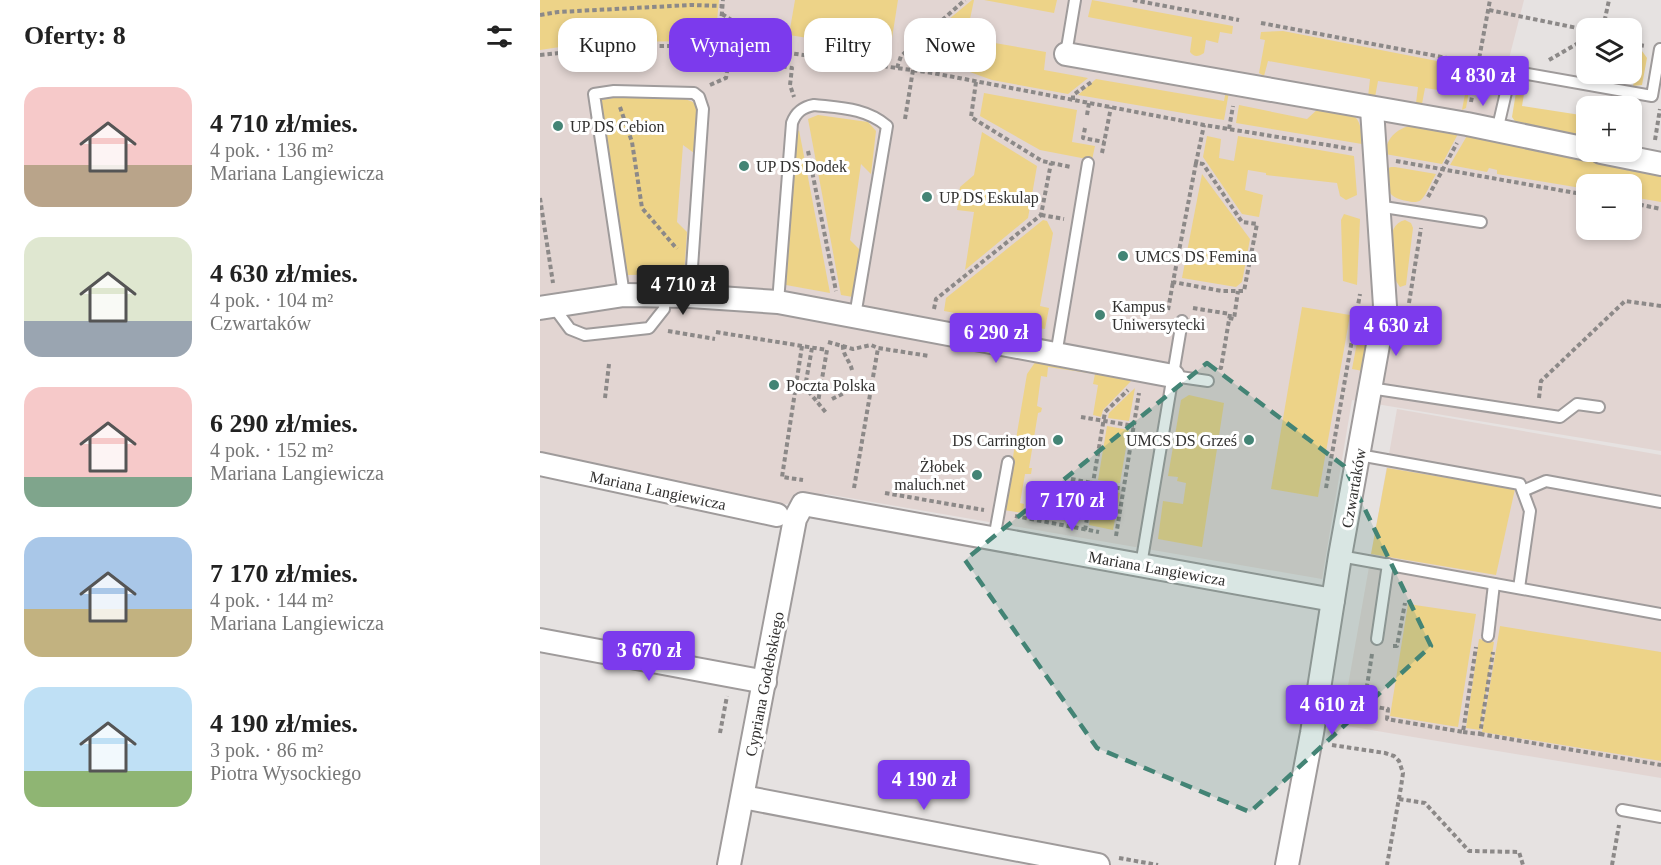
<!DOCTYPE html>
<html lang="pl">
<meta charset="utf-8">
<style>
body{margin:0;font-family:"Times New Roman",serif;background:#f2f2f2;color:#222;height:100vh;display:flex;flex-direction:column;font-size:22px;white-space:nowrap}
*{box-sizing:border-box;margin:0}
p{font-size:20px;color:#767676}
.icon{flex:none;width:33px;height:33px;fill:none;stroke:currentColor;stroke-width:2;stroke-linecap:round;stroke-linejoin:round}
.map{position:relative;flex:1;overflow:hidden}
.drawer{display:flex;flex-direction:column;background:#fff;width:540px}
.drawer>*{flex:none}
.hud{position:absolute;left:18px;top:18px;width:570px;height:54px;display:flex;gap:12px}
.fabs{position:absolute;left:1036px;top:18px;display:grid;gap:12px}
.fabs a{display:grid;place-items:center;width:66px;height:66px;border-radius:12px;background:#fff;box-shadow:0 3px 9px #0003;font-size:30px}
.price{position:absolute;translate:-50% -51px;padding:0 14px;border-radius:6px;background:#7c3aed;color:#fff;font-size:20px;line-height:39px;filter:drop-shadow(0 2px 3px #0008)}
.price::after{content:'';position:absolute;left:50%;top:36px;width:18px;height:14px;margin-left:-9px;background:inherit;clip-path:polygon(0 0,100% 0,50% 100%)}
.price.on{background:#222;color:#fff}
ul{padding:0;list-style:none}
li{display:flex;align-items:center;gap:18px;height:150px;padding:0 24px}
li span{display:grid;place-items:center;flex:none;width:168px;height:120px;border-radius:18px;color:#555}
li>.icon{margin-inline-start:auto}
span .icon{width:72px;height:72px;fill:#fffc;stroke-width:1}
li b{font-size:26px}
h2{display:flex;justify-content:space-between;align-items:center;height:72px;padding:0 24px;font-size:26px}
.tag{padding:0 21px;border-radius:18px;background:#fff;box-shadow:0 3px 9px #0003;font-size:21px;line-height:54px}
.tag.on{background:#7c3aed;color:#fff}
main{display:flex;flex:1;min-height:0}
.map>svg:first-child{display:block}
.built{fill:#e2d5d2;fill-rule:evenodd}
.green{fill:#edd388}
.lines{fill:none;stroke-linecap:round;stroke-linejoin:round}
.lane-casing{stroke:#9f9b9b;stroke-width:14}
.street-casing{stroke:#9f9b9b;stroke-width:26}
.path{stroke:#8c8988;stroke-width:4;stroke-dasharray:4.5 3;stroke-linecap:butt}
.lane{stroke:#fff;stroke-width:10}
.street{stroke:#fff;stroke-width:22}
.marked{fill:#438475;fill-opacity:0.2;stroke:#438475;stroke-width:4.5;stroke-dasharray:12 8;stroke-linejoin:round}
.poi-dot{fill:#438475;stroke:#fff;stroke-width:2}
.labels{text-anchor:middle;stroke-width:6;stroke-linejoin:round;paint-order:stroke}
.poi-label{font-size:16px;fill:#323130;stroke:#fff;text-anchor:start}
.street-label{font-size:16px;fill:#323130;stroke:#fff}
</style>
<main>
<section class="drawer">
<h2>Oferty: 8<svg class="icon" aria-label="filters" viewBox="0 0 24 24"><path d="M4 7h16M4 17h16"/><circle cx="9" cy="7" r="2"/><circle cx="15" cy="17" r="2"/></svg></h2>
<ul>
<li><span style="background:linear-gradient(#f6c9c9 65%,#b9a48a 0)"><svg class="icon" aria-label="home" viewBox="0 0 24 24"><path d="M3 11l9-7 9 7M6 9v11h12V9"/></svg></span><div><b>4 710 zł/mies.</b><p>4 pok. · 136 m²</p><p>Mariana Langiewicza</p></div></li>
<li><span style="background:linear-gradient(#dfe7d0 70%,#9aa5b1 0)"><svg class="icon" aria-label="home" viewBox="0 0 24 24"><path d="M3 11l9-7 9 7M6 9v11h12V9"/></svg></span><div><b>4 630 zł/mies.</b><p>4 pok. · 104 m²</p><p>Czwartaków</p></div></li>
<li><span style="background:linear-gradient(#f6c9c9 75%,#7fa58c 0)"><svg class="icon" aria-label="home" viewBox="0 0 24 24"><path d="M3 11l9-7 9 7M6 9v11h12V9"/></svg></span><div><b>6 290 zł/mies.</b><p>4 pok. · 152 m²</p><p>Mariana Langiewicza</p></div></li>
<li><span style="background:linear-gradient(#a9c7e8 60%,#c2b280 0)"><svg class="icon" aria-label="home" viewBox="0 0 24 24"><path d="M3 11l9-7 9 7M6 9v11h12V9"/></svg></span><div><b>7 170 zł/mies.</b><p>4 pok. · 144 m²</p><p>Mariana Langiewicza</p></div></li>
<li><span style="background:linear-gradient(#bfe0f5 70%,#8fb573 0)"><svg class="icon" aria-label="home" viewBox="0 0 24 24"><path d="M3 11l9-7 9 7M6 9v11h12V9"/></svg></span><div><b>4 190 zł/mies.</b><p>3 pok. · 86 m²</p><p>Piotra Wysockiego</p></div></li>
</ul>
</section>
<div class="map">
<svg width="1121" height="865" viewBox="0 0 1121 865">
<rect width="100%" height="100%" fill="#e6e2e1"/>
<!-- built -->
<g class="built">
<path d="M0,0H984L953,121L1121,181V451L812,400L782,579L286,494L231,508L0,459ZM1047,184H1092V230H1047Z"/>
<path d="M857,409L1121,455V778L801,725Z"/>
</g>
<!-- green -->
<g class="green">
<path d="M0,0H179L175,41L53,42L0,50Z"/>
<path d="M255,0H358L350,51L249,35Z"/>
<path d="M432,0H434L426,38L506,52L504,70L548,78L528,94L452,80L416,67L367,54Z"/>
<path d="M444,0H517L514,13Z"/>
<path d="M552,0L693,26L692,34L680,32L678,43L666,40L664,53C658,57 654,57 650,52L652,37L548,17Z"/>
<path d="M743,31L933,68L926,108L922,110L925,94L885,88L882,104L879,105L876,103L878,87L838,81L835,97H828L830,79L728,61L724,76L719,73L725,40L720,39L721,32Z"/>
<path d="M1092,49L1102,51L1107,58L1102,85L1093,86L1097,67L1092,66Z"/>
<path d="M556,79L684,101L687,85L690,86L684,120L538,95Z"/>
<path d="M980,84L985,88L982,106L1047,116V140L979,127L972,117L977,86Z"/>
<path d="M444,93L537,110L532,142L555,146L552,160L500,150L440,116Z"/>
<path d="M80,97L145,99L153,102L157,109L154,153L143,145L137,222L147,232L144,274L87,275L61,100Z"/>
<path d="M699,105L767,119L779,108L811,114C822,120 821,132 822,144L696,123Z"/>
<path d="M278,115L328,122L336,131L331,174L321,164L310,240L320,250L313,297L301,295L268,119Z"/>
<path d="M875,124L919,132L902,164L845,154C847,135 859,128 875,124Z"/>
<path d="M259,130L290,293L246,285L256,135Z"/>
<path d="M442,132L497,166L488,218L425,270L434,212L417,210L420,187L434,175Z"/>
<path d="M928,134L1121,171V202L1092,197V184H1047V189L957,174V170L949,168L947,172L910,165Z"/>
<path d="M667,136L681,139L679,158L694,161L698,136L814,156L817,195L806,200L800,196L797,183L726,175V173L708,170L705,190L723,195L719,217L702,214L663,157Z"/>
<path d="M851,167H855L896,174C891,182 887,194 881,200C877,203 871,202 867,201C845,197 848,188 846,169Z"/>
<path d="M662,174L710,239L702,282L696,287L642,278Z"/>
<path d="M804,214L820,219L817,285L803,281L801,220Z"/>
<path d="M503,220L507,221L513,233L500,306L509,308L505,329L404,311L406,298Z"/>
<path d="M865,220L871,223L873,228L866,285L860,287L856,281C853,264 842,225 865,220Z"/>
<path d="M762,307L810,315L778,497L731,489Z"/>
<path d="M823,311C837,325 826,353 823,371L812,369Z"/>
<path d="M496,361L594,378L563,410L561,417L553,415L558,385L553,384L555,374L508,367L507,377L501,376L497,406L502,408L501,412L498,413L489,468H492L491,474H485L480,503L484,504L483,513L464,510L487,374Z"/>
<path d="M595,388L589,421L568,418L569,413Z"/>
<path d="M649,395L684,403L662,547L618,539L623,501L643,504L646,483L637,481L638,477L628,476L641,400Z"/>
<path d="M567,426L589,430L580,483L558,480Z"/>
<path d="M847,468L975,489L956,575L831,554Z"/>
<path d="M556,488L580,493L573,530L549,525Z"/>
<path d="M868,604L936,614L918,727L850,716Z"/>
<path d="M960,626L1121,652V761L942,732Z"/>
<path d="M939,639L954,642L940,730L926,728Z"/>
</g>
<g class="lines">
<defs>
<g id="lane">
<path d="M526,54L535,0"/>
<path d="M957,131L971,71L1112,96L1120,49"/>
<path d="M837,206L941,222"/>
<path d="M84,295L54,94L74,91L154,93L159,97L163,109L150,296"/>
<path d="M238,302L252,123C256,112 263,107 274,105C301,108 326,108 347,126L315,316"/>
<path d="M13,306L30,329L45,335L109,328L124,309L125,295"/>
<path d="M516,355L548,163"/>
<path d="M633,376L668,381"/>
<path d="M830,388L1020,417L1037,404L1059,407"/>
<path d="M819,455L980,484L990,511L979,588"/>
<path d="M983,491L1006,481L1121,502"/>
<path d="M454,539L468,462"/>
<path d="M800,556L1121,614"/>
<path d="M601,565L642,321"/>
<path d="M948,636L954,584"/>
<path d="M837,639L848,564"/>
<path d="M1082,810L1121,817"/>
</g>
<g id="street">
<path d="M526,54L927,124L1047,149"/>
<path d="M1061,152L1121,164"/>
<path d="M0,308L84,295L150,296L238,302L633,376"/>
<path d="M0,464L237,515"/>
<path d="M0,640L225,682"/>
<path d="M203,797L558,865"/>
<path d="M189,865L255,519L263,504L793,600"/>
<path d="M747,865L772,733L800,556L845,306L832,109"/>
</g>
</defs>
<!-- lane casing -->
<use href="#lane" class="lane-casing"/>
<!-- street casing -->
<use href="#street" class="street-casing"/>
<!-- path -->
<g class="path">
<path d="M593,0L699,20"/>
<path d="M949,10L1047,30"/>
<path d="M182,14L221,39L220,49"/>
<path d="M0,15L18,12L151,5L182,6"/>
<path d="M721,23L939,64"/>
<path d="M1063,28L1069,0"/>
<path d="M1092,44L1106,46"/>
<path d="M179,46L183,0"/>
<path d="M236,51L234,65L252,68L250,85L254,97"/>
<path d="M0,55L91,46H179L220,49L393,73L664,125L812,149"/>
<path d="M1009,60L1047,38"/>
<path d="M357,68L361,56L425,0"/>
<path d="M436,82L431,117L502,161L531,167"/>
<path d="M170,85L186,78L191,47"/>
<path d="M533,100V95L553,81"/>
<path d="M931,102L950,0"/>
<path d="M80,107L92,142L102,208L137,249"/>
<path d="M547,115L549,103"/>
<path d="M365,119L373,70"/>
<path d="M545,128L543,138L564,142"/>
<path d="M689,129L693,106"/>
<path d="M1115,140L1120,109"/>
<path d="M268,151L296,291"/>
<path d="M562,153L571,107"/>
<path d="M856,161L1047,195"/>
<path d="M656,163L633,282L682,291H704L717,224L702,222L663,164L656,163L664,125"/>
<path d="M888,197L917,143"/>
<path d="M0,198L13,283"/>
<path d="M1092,203L1121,209"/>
<path d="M501,215L524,219"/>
<path d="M869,303L881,228"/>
<path d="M653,308L690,314L681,368L678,367"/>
<path d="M394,309L396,299L501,215L511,163"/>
<path d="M628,310L633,282"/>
<path d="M689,318L694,319L698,291"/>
<path d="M128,331L175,339"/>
<path d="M176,332L287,350L278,402"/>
<path d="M288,342L313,349L331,345L338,348L389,356"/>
<path d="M303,345C302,354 310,361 312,370"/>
<path d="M262,346L242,477L263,480"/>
<path d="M272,348L265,387L287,414"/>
<path d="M65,398L69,364"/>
<path d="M999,398L1001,381L1085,301L1121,306"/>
<path d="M292,399L304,393"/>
<path d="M541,417L594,426"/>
<path d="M531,479L584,489"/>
<path d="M314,488L338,348"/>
<path d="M786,488L820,294"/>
<path d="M345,493L444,510"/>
<path d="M475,516L559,532"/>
<path d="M545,530L565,412L588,390"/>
<path d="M576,536L599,393"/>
<path d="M853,646H857L865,603"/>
<path d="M832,654L824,705L848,709L847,719L923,732L936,647"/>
<path d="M923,732L940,734L953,652"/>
<path d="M180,733L187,696"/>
<path d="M940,734L1121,765"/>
<path d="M792,745L845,753L854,756L859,761L863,773L861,787L847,865"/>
<path d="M859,799L885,803L929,851L979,852L983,865"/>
<path d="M579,858L618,865"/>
<path d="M1072,865L1079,825"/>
</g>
<!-- lane -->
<use href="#lane" class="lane"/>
<!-- street -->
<use href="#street" class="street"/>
</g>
<!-- marked area -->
<path class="marked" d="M667,363L804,466L891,646L710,812L557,748L425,560Z"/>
<!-- markers -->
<g class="poi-dot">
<circle cx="18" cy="126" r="6"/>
<circle cx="204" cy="166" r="6"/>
<circle cx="387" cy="197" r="6"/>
<circle cx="583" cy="256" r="6"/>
<circle cx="560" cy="315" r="6"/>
<circle cx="234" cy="385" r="6"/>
<circle cx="518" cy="440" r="6"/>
<circle cx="709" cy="440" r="6"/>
<circle cx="437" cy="475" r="6"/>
</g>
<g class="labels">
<!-- poi labels -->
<g class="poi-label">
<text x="30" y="132">UP DS Cebion</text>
<text x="216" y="172">UP DS Dodek</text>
<text x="399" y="203">UP DS Eskulap</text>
<text x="595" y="262">UMCS DS Femina</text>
<text x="572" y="312">Kampus<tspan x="572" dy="18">Uniwersytecki</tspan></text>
<text x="246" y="391">Poczta Polska</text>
<text x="506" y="446" text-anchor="end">DS Carrington</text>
<text x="697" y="446" text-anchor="end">UMCS DS Grześ</text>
<text x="425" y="472" text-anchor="end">Żłobek<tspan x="425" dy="18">maluch.net</tspan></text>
</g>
<!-- street labels -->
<g class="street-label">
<text transform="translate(813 488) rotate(-80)" y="6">Czwartaków</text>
<text transform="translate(118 490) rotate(12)" y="6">Mariana Langiewicza</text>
<text transform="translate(617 568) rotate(10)" y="6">Mariana Langiewicza</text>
<text transform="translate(224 684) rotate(-79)" y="6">Cypriana Godebskiego</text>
</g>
</g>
</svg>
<div class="fabs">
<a><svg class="icon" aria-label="layers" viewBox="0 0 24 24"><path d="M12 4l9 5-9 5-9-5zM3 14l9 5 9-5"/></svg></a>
<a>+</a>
<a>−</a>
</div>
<b class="price" style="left:943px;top:107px">4 830 zł</b>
<b class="price on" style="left:143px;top:316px">4 710 zł</b>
<b class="price" style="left:856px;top:357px">4 630 zł</b>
<b class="price" style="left:456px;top:364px">6 290 zł</b>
<b class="price" style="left:532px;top:532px">7 170 zł</b>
<b class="price" style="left:109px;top:682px">3 670 zł</b>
<b class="price" style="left:792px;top:736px">4 610 zł</b>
<b class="price" style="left:384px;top:811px">4 190 zł</b>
<div class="hud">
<a class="tag">Kupno</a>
<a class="tag on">Wynajem</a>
<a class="tag">Filtry</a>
<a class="tag">Nowe</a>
</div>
</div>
</main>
